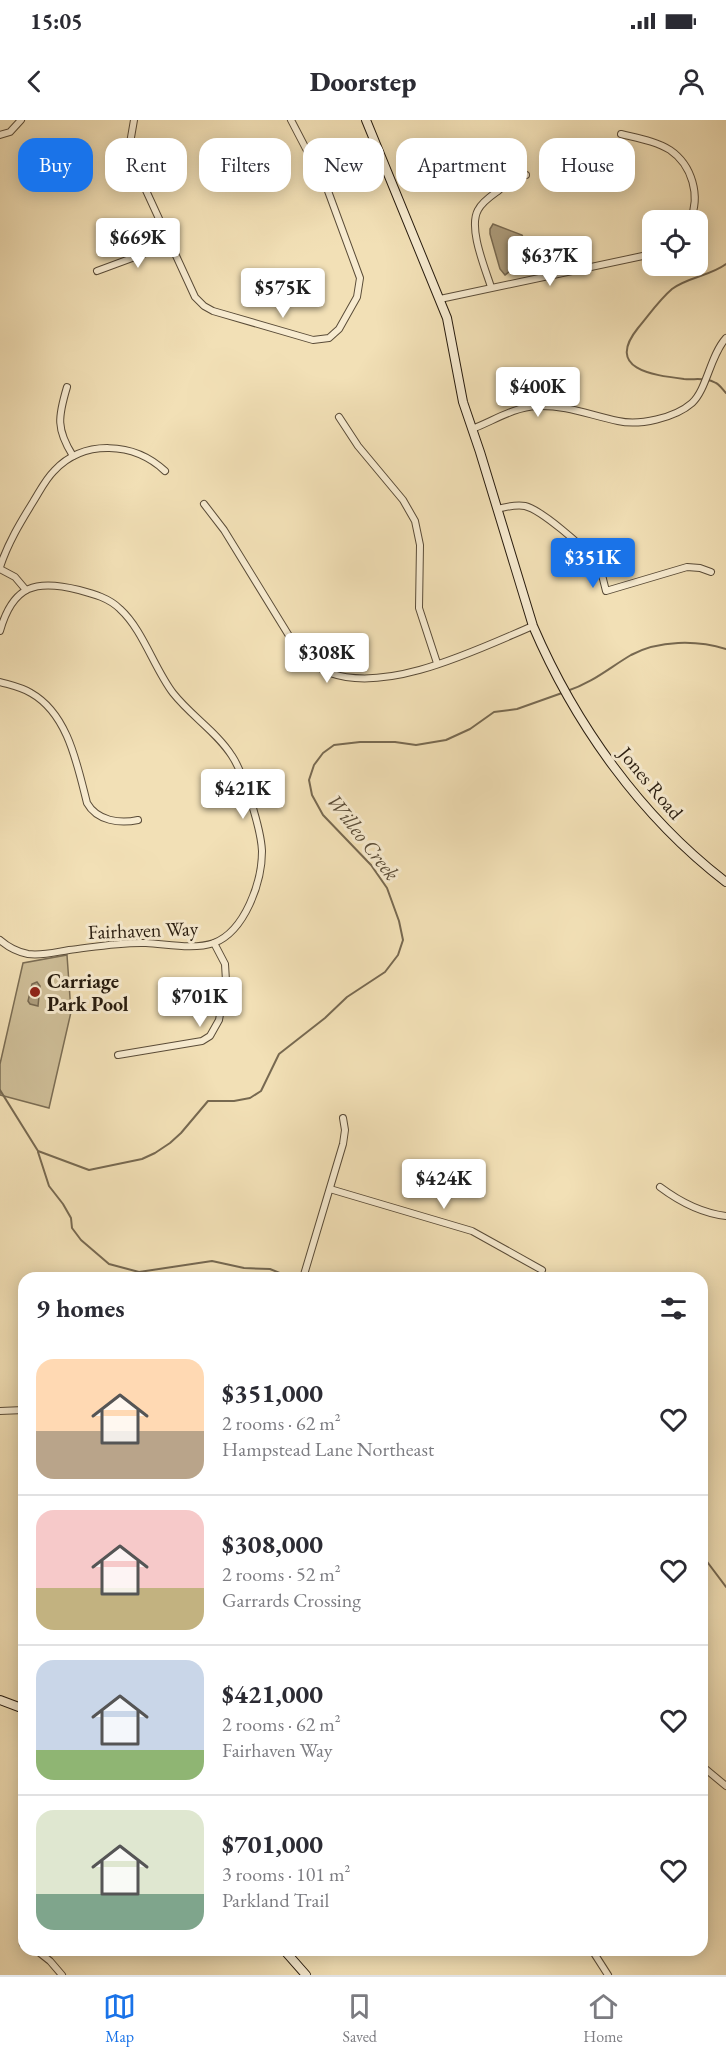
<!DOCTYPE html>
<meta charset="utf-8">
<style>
body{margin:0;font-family:"EB Garamond",serif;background:#f2f2f3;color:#2b2b33;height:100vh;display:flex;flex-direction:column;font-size:22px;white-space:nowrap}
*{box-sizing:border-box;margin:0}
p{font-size:20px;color:#7c7c81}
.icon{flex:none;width:33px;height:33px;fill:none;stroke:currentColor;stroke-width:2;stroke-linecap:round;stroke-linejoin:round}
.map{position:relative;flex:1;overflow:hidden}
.sheet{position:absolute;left:18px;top:1152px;width:690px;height:684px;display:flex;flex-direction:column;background:#fff;border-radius:18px;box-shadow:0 3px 15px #0003}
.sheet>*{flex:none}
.top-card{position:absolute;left:18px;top:18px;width:690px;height:54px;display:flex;gap:12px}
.fabs{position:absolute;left:642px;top:90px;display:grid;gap:12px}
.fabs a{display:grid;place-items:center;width:66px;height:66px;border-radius:12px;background:#fff;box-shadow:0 3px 15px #0003;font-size:30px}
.price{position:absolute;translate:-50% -51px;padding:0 14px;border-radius:6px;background:#fff;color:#222;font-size:20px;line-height:39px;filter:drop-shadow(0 2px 3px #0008)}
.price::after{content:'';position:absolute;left:50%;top:36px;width:18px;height:14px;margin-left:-9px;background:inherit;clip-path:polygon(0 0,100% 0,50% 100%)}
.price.active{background:#1a73e8;color:#fff}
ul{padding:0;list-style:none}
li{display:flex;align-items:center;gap:18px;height:150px;padding:0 18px}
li+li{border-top:2px solid #e1e1e2}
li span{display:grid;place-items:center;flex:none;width:168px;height:120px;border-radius:18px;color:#555}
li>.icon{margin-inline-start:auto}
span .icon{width:72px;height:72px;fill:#fffc;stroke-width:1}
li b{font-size:26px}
h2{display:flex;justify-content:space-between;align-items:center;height:72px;padding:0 18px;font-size:26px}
.tag{padding:0 21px;border-radius:18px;background:#fff;box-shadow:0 3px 15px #0003;font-size:21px;line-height:54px}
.tag.active{background:#1a73e8;color:#fff}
.status{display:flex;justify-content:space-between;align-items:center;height:42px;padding:0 30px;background:#fff;direction:ltr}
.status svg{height:16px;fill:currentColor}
header{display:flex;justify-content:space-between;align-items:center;height:78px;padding:0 18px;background:#fff;font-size:27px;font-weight:800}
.tabs{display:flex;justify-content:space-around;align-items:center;height:84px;border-top:2px solid #e1e1e2;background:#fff;font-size:16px;color:#7c7c81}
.tabs a{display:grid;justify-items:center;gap:3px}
.tabs .active{color:#1a73e8}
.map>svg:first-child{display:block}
.green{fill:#cfbf99;stroke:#7b6d54;stroke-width:1.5}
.water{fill:#ad9d7d;stroke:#776951;stroke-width:1.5}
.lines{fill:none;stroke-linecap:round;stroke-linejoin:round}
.stream{stroke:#776951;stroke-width:2}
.street-casing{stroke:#5a4c38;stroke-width:8}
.secondary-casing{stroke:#271b0e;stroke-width:10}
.street{stroke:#f7ebd0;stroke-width:6}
.secondary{stroke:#f7ebd0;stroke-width:8}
.poi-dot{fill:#8f2418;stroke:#f7ebd0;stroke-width:2}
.labels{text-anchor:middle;stroke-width:6;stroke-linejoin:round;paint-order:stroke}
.street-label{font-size:20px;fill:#271b0e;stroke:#f7ebd0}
.poi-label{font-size:20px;font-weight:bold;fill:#271b0e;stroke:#f7ebd0;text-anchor:start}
.water-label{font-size:21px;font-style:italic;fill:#5d4f3a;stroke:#f7ebd0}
</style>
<div class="status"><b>15:05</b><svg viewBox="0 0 49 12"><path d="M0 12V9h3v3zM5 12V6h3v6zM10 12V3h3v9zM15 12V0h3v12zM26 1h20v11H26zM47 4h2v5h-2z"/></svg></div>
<header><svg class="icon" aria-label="back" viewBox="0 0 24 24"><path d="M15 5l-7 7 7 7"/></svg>Doorstep<svg class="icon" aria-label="person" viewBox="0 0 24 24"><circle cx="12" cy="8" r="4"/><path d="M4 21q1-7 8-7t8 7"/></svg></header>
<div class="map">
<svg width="726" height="1855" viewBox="0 0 726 1855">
<rect width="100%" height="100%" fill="#f2e0b6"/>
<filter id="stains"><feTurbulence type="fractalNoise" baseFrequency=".00333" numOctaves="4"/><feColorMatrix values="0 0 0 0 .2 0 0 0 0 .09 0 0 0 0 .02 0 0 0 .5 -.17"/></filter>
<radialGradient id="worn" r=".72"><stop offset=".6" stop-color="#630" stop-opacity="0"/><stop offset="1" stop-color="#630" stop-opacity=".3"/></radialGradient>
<!-- green -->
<path class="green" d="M67,835L71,892L49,988L0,975V944L23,843Z"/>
<!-- water -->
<g class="water">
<path d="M493,104L522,115L524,119C521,131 516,148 505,155L500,149L490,114V109Z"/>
<path d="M37,862L40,866L38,886L30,884L28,881L32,864Z"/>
</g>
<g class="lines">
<!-- stream -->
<g class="stream">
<path d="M726,144C710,156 688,157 672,169C659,180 649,195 638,208C605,249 652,255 684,259C695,260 706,257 716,263C720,265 723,270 726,273"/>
<path d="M567,571C592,563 609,548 631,535C659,520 697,520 726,529"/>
<path d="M0,970L38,1031L89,1050L142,1039L155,1033L170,1023L181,1013L208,981H234L250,978L261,971L279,934L325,898L347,877L385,852L398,835L403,820L399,801L387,768L371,745L323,695L312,675L309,660L314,645L323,633L334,625L360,622H395L416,625L446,620L470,609L494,592L517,589L562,573"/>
<path d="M38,1032L49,1066L63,1084L71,1098L72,1108L81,1120L109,1144L139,1152L212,1141L244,1148L270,1149L292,1158"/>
<path d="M702,1435L726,1467"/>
</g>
<defs>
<g id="street">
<path d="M134,0L129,29L132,40L195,177L204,186L213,191L313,220L329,218L339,209L357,177L360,158L328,71L291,0"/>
<path d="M621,14C637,18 656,21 670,30C692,45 701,76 690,100"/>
<path d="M0,15L10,12L21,0"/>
<path d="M97,151L170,124"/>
<path d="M491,167C485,148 468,108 478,90C482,82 491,76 498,71C507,63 514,55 526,55"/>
<path d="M440,179L652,134"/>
<path d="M67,267C58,297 56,309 73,336"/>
<path d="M339,297L358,326L403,380L415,401L420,425L419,488L437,543"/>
<path d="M472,309C493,301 514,287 537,286C567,285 589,295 618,301C639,306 675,298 692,283C707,269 710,236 726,218"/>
<path d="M204,384L224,410L299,532C308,541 318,548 330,553C389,574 478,529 533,506"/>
<path d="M497,389C507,387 515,384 525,386C542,390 582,426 595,440L600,447L606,471L687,447L700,448L711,452"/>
<path d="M0,447C8,423 20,403 33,382C40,371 45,360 54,351C84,319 134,322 165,351"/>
<path d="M0,449L15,457L26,470"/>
<path d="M0,511C13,465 36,459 79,470C94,474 109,478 120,489C143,510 154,548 173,573C191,596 217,612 232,636C244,654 261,709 262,731C262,762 245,811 214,823C193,830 167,824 146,823C120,822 94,827 69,830C56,832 42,836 28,834C18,832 8,827 0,820"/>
<path d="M0,562C10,565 21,567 31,573C68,594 77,644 87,683C97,701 120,704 138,700"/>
<path d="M118,935L202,921L210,916L219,900L226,861L225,844L214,823"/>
<path d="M660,1067C680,1082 701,1093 726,1096"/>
<path d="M330,1069L472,1111L542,1150"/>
<path d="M303,1158L343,1024L345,1010L343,998"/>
<path d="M0,1291L24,1290"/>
<path d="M702,1646L726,1666"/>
<path d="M23,1824L24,1825"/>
<path d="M36,1830L50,1841L62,1855"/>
<path d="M592,1830L608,1855"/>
</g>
<g id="secondary">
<path d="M366,0L447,198L463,282L480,332L533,506C575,604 641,697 726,762"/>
<path d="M0,1580L24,1589"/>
<path d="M284,1830L306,1855"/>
</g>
</defs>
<!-- street casing -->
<use href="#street" class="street-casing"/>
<!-- secondary casing -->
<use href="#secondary" class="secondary-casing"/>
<!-- street -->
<use href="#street" class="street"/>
<!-- secondary -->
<use href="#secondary" class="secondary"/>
</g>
<!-- markers -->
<circle class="poi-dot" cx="35" cy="872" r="6"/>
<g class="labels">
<!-- street labels -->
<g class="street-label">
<text transform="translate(651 663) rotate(50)" y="7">Jones Road</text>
<text transform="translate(143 810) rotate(-2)" y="7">Fairhaven Way</text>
</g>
<!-- poi labels -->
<g class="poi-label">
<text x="47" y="868">Carriage<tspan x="47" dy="23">Park Pool</tspan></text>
</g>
<!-- water labels -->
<g class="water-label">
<text transform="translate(363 717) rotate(52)" y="7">Willeo Creek</text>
</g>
</g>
<rect width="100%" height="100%" filter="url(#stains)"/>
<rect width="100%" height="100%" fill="url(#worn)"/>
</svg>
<div class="fabs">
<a><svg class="icon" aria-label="locate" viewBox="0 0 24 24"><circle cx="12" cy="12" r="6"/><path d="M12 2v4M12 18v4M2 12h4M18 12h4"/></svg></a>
</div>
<b class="price" style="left:138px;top:149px">$669K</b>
<b class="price" style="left:550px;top:167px">$637K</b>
<b class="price" style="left:283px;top:199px">$575K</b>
<b class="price" style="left:538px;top:298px">$400K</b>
<b class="price active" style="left:593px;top:469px">$351K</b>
<b class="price" style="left:327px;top:564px">$308K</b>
<b class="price" style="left:243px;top:700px">$421K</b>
<b class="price" style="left:200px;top:908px">$701K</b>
<b class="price" style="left:444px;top:1090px">$424K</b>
<div class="top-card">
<a class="tag active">Buy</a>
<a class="tag">Rent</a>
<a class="tag">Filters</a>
<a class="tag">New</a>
<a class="tag">Apartment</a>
<a class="tag">House</a>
</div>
<section class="sheet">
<h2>9 homes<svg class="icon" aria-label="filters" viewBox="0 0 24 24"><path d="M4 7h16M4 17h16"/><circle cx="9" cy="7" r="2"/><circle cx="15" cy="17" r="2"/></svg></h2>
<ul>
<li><span style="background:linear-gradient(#ffd9b3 60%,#b9a48a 0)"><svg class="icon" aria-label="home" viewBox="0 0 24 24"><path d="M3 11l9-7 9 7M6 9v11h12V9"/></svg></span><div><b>$351,000</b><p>2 rooms · 62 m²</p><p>Hampstead Lane Northeast</p></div><svg class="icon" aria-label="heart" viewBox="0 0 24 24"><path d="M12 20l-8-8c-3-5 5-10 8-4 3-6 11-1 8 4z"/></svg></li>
<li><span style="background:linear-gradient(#f6c9c9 65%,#c2b280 0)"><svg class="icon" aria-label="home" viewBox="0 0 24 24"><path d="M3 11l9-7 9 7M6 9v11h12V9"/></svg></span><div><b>$308,000</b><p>2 rooms · 52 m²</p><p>Garrards Crossing</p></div><svg class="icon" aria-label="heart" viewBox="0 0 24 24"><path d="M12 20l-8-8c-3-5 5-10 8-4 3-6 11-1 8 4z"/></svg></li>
<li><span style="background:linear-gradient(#c9d6e8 75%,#8fb573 0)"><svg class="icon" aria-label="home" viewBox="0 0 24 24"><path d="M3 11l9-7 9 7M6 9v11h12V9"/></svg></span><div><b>$421,000</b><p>2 rooms · 62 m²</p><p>Fairhaven Way</p></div><svg class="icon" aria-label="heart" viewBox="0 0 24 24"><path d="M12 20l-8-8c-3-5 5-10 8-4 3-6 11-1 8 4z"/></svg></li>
<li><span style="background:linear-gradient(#dfe7d0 70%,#7fa58c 0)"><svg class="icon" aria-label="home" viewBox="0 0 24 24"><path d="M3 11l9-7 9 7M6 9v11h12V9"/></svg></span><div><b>$701,000</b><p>3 rooms · 101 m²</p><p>Parkland Trail</p></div><svg class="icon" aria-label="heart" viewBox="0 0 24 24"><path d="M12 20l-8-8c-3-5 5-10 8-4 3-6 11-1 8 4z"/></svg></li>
</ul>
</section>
</div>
<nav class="tabs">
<a class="active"><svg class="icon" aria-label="map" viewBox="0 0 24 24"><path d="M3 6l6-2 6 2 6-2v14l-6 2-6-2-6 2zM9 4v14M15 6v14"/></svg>Map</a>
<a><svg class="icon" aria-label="saved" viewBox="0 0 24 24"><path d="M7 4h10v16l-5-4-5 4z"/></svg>Saved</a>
<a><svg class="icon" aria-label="home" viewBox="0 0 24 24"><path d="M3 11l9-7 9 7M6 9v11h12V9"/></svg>Home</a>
</nav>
